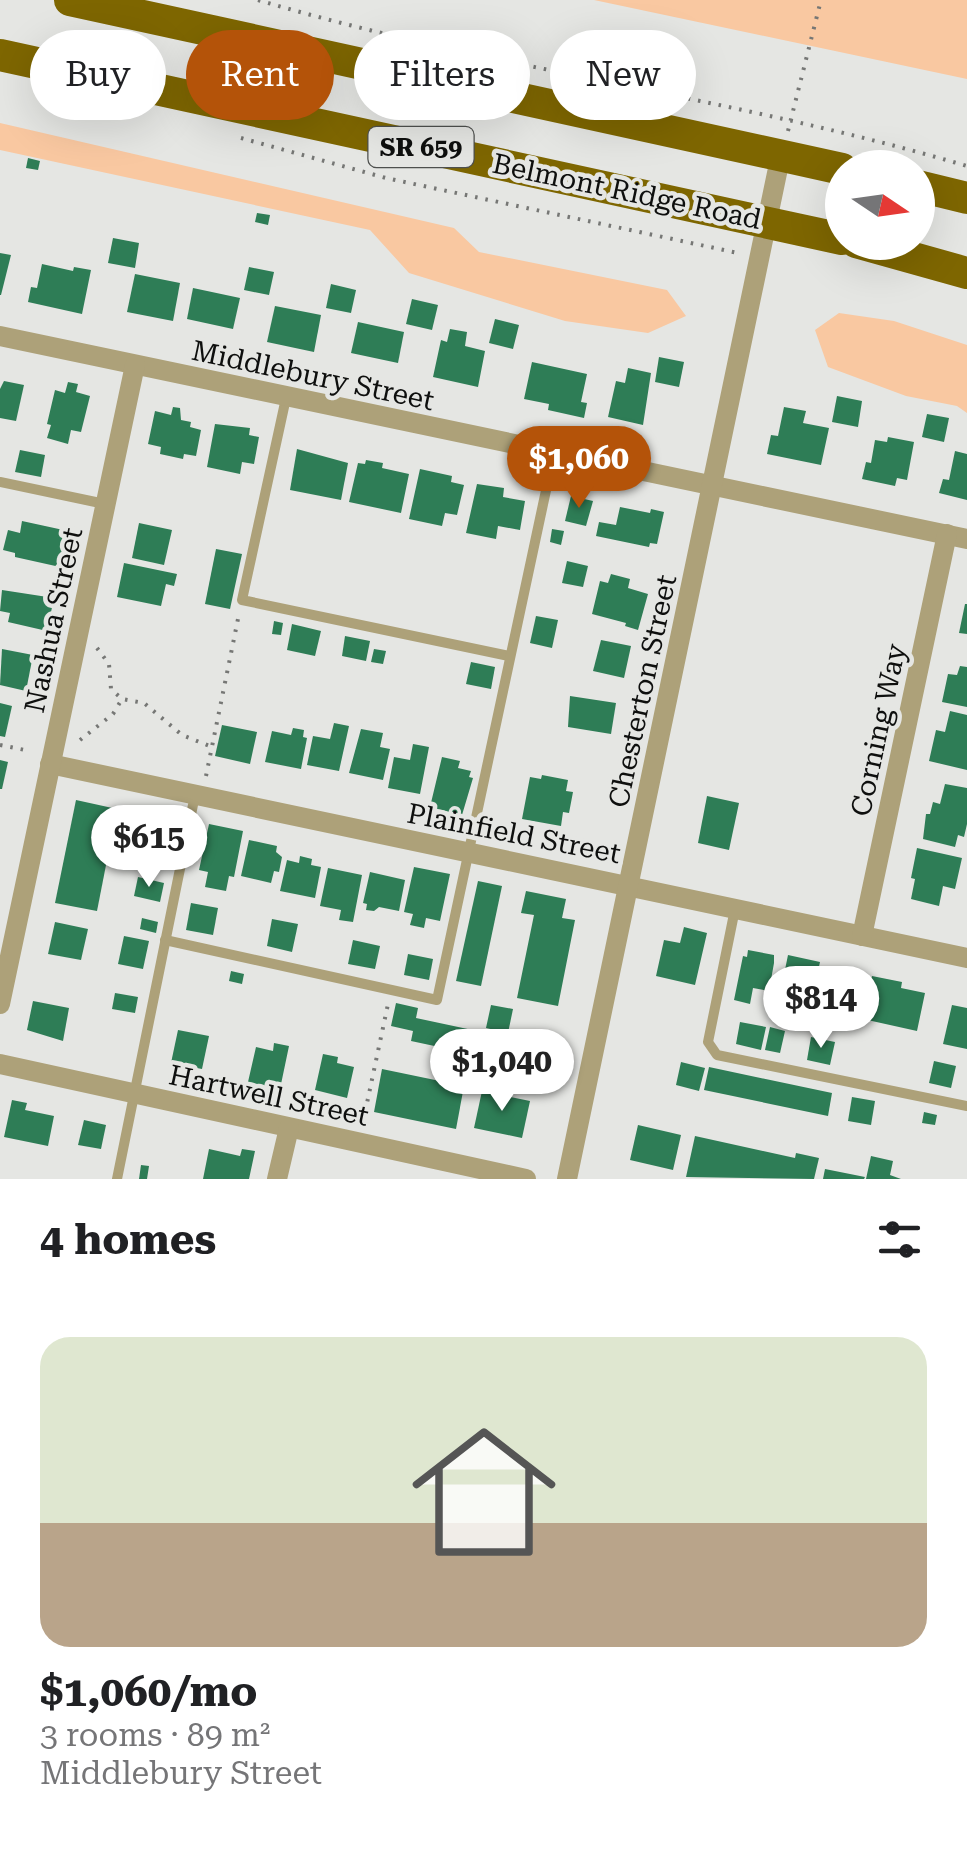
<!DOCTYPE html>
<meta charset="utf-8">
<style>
body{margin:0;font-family:"Roboto Serif",serif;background:#f6f6f6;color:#202124;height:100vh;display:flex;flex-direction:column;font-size:38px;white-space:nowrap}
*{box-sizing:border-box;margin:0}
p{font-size:32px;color:#757577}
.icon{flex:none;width:55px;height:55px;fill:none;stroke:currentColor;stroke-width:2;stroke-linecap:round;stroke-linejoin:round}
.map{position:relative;height:1179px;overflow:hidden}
.sheet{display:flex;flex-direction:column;background:#fff;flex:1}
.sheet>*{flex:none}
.guide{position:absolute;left:30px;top:30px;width:908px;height:90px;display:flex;gap:20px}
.needle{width:65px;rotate:103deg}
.buttons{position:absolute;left:825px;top:150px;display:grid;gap:20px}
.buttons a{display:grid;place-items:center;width:110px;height:110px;border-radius:50%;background:#fff;box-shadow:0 10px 40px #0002;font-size:50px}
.price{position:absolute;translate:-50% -85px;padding:0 22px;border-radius:35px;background:#fff;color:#222;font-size:32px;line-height:65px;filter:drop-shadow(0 2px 5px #0008)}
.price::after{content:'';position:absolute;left:50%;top:60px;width:30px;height:22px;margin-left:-15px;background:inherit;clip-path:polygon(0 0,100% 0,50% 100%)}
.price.active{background:#b45309;color:#fff}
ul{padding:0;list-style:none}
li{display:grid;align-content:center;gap:20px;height:530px;padding:0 40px}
li span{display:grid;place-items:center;height:310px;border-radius:30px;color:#555}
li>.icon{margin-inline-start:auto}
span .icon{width:180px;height:180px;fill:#fffc;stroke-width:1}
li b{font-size:42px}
h2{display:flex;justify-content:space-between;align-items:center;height:120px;padding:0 40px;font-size:42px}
.chip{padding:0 35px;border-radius:45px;background:#fff;box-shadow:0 10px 40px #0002;font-size:35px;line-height:90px}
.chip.active{background:#b45309;color:#fff}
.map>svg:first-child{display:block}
.green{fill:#f9c8a1}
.building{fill:#2e7d56}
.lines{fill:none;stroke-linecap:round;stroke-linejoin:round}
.path{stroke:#767775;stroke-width:4;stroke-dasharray:2.5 8;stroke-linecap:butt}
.service{stroke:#ada179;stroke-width:10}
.minor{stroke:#ada179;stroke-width:20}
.primary{stroke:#7e6600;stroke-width:32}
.labels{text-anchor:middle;stroke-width:9;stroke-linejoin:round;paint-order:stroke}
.shield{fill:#e5e6e3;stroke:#4e504e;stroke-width:2.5}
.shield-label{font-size:25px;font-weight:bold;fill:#0e0f0e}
.street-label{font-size:28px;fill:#0e0f0e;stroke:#e5e6e3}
</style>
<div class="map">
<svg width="967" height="1179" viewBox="0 0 967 1179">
<rect width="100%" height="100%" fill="#e5e6e3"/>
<!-- green -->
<g class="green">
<path d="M594,0H967V79Z"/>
<path d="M0,123L454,228L479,252L667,290L686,316L648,333L565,321L409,273L370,230L0,150Z"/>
<path d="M839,313L894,321L967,345V413L957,406L906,396L828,367L815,330Z"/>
</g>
<!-- building -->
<g class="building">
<path d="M28,158L40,161L38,170L26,168Z"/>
<path d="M257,213L270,215L268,225L255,222Z"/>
<path d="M113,238L139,243L135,268L108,263Z"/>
<path d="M0,253L11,255L1,295H0Z"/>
<path d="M42,264L73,271L74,267L91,270L82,314L28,302L31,287L37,288Z"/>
<path d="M249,267L274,272L269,295L244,290Z"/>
<path d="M135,274L180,283L173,321L127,312Z"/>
<path d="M331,284L356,290L351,313L326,308Z"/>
<path d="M193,288L240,298L233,329L187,319Z"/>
<path d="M412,299L438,305L432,330L406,324Z"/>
<path d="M275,306L321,315L314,352L267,342Z"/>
<path d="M495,319L519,325L513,349L489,343Z"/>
<path d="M358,322L404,332L398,363L351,353Z"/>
<path d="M450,329L467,332L465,346L485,351L478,387L433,377L441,340L447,342Z"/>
<path d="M659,357L684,362L679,387L655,382Z"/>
<path d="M532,362L587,374L581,402L587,403L584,418L548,410L549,404L524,399Z"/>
<path d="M628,368L651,373L643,425L608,417L616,381L625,383Z"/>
<path d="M4,381L24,385L16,421L0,418V389Z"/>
<path d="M68,382L78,384L76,392L90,396L81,432L71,430L68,444L47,438L51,425L47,424L55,390L65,393Z"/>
<path d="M837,396L862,401L858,427L832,422Z"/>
<path d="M173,407L180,408L181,420L191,422L190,427L201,430L196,456L184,454L183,459L160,454L161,447L148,444L155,411L171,415Z"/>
<path d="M784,407L806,411L803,423L829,428L821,465L767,454L771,435L778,436Z"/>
<path d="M927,414L949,418L944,442L922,437Z"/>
<path d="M215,424L250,428L249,435L259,437L254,464L242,462L240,474L207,467Z"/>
<path d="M888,437L914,442L907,480L897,478L895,486L862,479L866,462L871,463L875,440L887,442Z"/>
<path d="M297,449L348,463L341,500L290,490Z"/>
<path d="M20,450L45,455L41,477L15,472Z"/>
<path d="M955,451L967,454V500L939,493L943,479L949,480Z"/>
<path d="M366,460L383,463L382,468L409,474L401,513L349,502L358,463L365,464Z"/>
<path d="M420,469L452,476L451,482L464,485L457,515L445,513L442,526L409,519Z"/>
<path d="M477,484L504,488L503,497L525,501L520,530L498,526L496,539L466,533Z"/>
<path d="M571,496L593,501L586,526L565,521Z"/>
<path d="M620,507L650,513L651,509L664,512L657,544L650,543L649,547L596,536L599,522L616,525Z"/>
<path d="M22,521L68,531L60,567L15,557V553L3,550L8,530L20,533Z"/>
<path d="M139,523L172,530L164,565L132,558Z"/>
<path d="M552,529L564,531L561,545L550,542Z"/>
<path d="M216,549L242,554L230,609L205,604Z"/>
<path d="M567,561L588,566L583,587L562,583Z"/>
<path d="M124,563L177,574L174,586L166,584L161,606L117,597Z"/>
<path d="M611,574L630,579L628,588L648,594L638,630L625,626L626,623L592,614L600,581L608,583Z"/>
<path d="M2,590L54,598L47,631L8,622L10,613L0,611Z"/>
<path d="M965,604H967V634L959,633Z"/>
<path d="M536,616L558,620L552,648L530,643Z"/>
<path d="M274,621L283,623L281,635L272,634Z"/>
<path d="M292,624L321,631L315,656L287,650Z"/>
<path d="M345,636L370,641L366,661L342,656Z"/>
<path d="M601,640L631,646L624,678L593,671Z"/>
<path d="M2,649L33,655L26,691L0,685Z"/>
<path d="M374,649L386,651L383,664L371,662Z"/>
<path d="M471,662L495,667L491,689L466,684Z"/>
<path d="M960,666L967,667V707L942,702L948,674L957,675Z"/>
<path d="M570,696L616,703L611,734L568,727Z"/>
<path d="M0,703L12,706L5,737L0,736Z"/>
<path d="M950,711L967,715V770L929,761L936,730L945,732Z"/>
<path d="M334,723L349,726L339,771L307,765L313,736L330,739Z"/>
<path d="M222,725L257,732L250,764L215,756Z"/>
<path d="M293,728L304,730L303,737L307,738L301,769L265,762L272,731L291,735Z"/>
<path d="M361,729L383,733L380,747L390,749L383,780L349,773Z"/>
<path d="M413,744L429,747L420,794L388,788L394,757L410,760Z"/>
<path d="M442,757L460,761L458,768L471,771L469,777L473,778L462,815L430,807Z"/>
<path d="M0,760L8,762L2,789H0Z"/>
<path d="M542,775L568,780L566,791L573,792L569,813L563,812L561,826L522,819L530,777L541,779Z"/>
<path d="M945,784L967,788V824L964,837L958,835L955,847L923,839L926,814H930L933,802L940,804Z"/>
<path d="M707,796L739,803L729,850L698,843Z"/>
<path d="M76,800L117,809L97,911L55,903Z"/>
<path d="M155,816L178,821L174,842L150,837Z"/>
<path d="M209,824L243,831L234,877L229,876L226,891L205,887L208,872L199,870Z"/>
<path d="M249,840L277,846L276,852L282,857L279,872L274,871L271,883L241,876Z"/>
<path d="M917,848L962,858L955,889L943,886L939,906L911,899L915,879L911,878Z"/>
<path d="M300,856L312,859L311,865L321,867L315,898L280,891L287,860L299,863Z"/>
<path d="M414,867L450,874L440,921L426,918L424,928L410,925L413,914L404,912Z"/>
<path d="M328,868L362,875L353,922L339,920L341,910L320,906Z"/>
<path d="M370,872L405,880L399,911L379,907L374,911L366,910L367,904L363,903Z"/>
<path d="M138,877L164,883L160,902L134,896Z"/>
<path d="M478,881L502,886L481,986L456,981Z"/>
<path d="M526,891L566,899L562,918L575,920L558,1006L517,998L534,915L521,913Z"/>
<path d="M191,903L218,908L213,935L186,930Z"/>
<path d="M142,918L158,922L156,933L140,929Z"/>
<path d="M272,919L298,924L292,952L267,946Z"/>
<path d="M55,922L88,929L81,960L48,954Z"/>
<path d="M684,927L707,933L695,985L656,976L664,940L680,943Z"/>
<path d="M124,936L149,941L143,969L118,964Z"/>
<path d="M353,940L380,946L375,969L348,964Z"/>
<path d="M748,950L774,955V963L769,991L753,988L750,1004L734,1000L743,956L747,957Z"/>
<path d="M408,954L433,959L429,980L404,975Z"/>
<path d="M788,955L820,962L811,1004L801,1002L799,1013L777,1009Z"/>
<path d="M231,971L244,974L242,984L229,981Z"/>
<path d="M824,973L860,980L852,1018L841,1016L838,1029L817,1025L820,1011H816Z"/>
<path d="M872,976L902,982L901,988L925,993L917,1031L863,1019Z"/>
<path d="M115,993L138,997L135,1013L112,1009Z"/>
<path d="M33,1001L69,1008L63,1041L27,1030Z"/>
<path d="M396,1003L418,1008L416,1018L477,1031L472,1054L411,1041L413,1031L391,1026Z"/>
<path d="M491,1005L513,1009L508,1033L486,1028Z"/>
<path d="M952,1005L967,1008V1049L943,1044Z"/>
<path d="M740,1022L766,1027L761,1050L736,1044Z"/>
<path d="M770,1027L785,1031L780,1053L765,1050Z"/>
<path d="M178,1030L209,1036L202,1069L171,1063Z"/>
<path d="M811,1037L835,1042L830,1065L807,1060Z"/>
<path d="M274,1043L289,1046L280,1089L248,1082L256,1047L273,1051Z"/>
<path d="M323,1054L338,1057L337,1063L354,1067L347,1098L315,1090Z"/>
<path d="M934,1061L956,1066L951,1088L929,1083Z"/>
<path d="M681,1062L705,1068L699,1091L676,1085Z"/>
<path d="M709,1067L832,1093L828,1116L704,1090Z"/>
<path d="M382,1069L464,1086L456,1129L374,1112Z"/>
<path d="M482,1091L530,1101L522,1138L474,1128Z"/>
<path d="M852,1097L875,1101L871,1125L848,1121Z"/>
<path d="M12,1100L27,1103L25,1110L54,1116L48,1146L4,1137Z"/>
<path d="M924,1112L937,1115L935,1125L922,1123Z"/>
<path d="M84,1120L106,1125L101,1149L78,1145Z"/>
<path d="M638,1125L681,1135L673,1170L630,1160Z"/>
<path d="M695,1136L795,1158L796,1153L819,1158L814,1179L686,1177Z"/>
<path d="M209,1149L240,1156L242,1149L255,1151L249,1179H203Z"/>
<path d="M871,1156L893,1161L890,1175L901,1179H866Z"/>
<path d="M141,1165L149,1166L147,1179H139Z"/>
<path d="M825,1169L865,1177L864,1179H823Z"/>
</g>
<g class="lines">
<!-- path -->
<g class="path">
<path d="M258,0C491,69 734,97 967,166"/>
<path d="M788,131L821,0"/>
<path d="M241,138L386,178L738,253"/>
<path d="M97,648L109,664L111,689L122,699L144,703L182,735L212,747"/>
<path d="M80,740L113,714L122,699"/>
<path d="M0,745L30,751"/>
<path d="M206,776L239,614"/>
<path d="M363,1122L388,1004"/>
</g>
<!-- service -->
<g class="service">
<path d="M286,398L242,600L509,656"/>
<path d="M0,482L105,504"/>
<path d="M735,909L708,1042L717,1055L967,1106"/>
<path d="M165,940L437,1000L554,453"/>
<path d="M117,1179L195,795"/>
</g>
<!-- minor -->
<g class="minor">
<path d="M0,336L967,539"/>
<path d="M50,764L967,958"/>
<path d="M862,936L947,534"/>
<path d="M0,1004L135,365"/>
<path d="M0,1064L526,1179"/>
<path d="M277,1179L289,1128"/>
<path d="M567,1179L781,154"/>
</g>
<!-- primary -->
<g class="primary">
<path d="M70,0L842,169"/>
<path d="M0,55L842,239"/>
<path d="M918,186L967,198"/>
<path d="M856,242L967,273"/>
</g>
</g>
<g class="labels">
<!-- shield labels -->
<rect class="shield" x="368.5" y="127" width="105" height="40" rx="8"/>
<g class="shield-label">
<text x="421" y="156">SR 659</text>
</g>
<!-- street labels -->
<g class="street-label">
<text transform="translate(627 191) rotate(12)" y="10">Belmont Ridge Road</text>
<text transform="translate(313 375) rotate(12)" y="10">Middlebury Street</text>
<text transform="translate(53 620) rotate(-78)" y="10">Nashua Street</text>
<text transform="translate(642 691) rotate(-78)" y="10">Chesterton Street</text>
<text transform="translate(878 730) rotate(-78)" y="10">Corning Way</text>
<text transform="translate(514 833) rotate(11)" y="10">Plainfield Street</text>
<text transform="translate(269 1095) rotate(12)" y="10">Hartwell Street</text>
</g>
</g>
</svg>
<div class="buttons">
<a><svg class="needle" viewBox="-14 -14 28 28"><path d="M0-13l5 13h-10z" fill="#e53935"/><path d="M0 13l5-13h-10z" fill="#757577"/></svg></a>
</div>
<b class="price active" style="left:579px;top:511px">$1,060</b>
<b class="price" style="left:149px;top:890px">$615</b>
<b class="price" style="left:821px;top:1051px">$814</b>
<b class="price" style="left:502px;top:1114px">$1,040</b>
<div class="guide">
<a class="chip">Buy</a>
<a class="chip active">Rent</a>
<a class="chip">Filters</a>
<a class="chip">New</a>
</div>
</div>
<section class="sheet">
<h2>4 homes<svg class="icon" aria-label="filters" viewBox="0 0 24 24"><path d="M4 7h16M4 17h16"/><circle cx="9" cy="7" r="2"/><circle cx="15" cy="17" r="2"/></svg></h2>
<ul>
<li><span style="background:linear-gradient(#dfe7d0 60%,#b9a48a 0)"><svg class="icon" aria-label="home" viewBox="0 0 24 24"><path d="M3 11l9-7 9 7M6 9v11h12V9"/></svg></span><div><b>$1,060/mo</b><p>3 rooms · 89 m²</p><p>Middlebury Street</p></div></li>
</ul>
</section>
